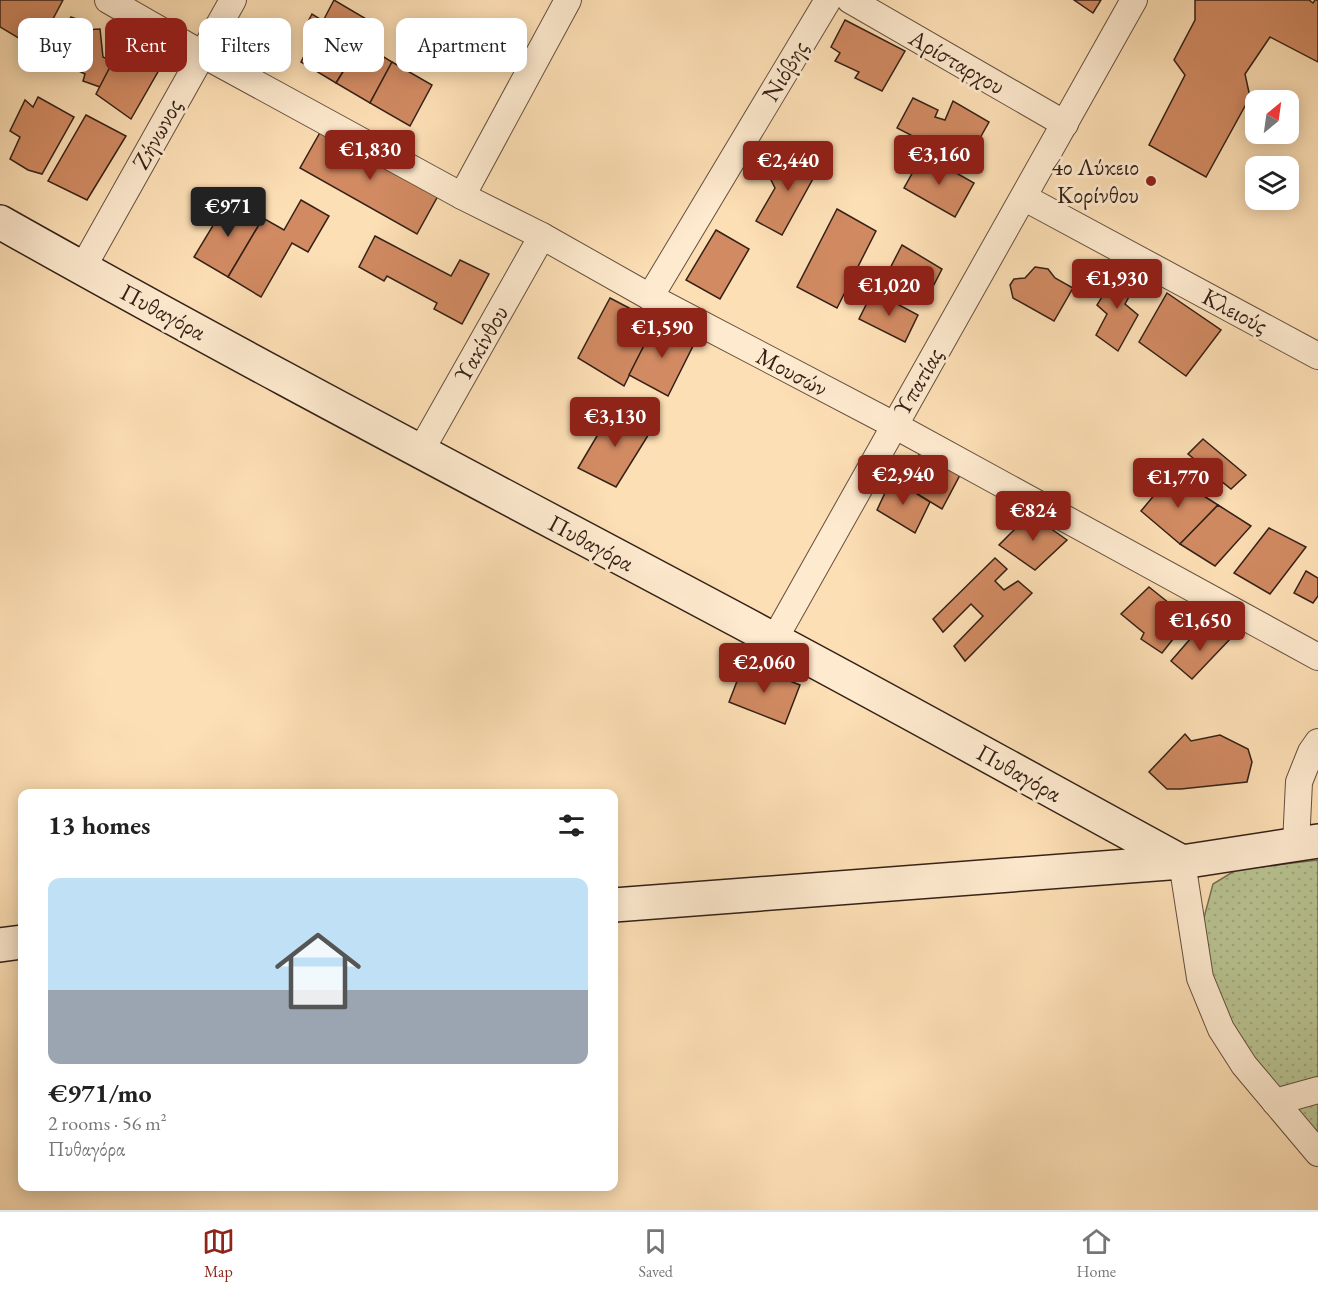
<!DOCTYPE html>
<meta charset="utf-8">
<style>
body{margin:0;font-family:"EB Garamond",serif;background:#f2f2f2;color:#222;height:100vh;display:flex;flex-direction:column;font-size:22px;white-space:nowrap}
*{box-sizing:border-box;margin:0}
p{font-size:20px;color:#767676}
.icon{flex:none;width:33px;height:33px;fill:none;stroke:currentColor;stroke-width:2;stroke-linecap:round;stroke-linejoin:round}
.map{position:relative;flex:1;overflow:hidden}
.sheet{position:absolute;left:18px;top:789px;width:600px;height:402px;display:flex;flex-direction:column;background:#fff;border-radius:12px;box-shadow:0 3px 15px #0003}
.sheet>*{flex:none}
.guide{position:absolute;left:18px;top:18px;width:600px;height:54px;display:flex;gap:12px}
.needle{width:39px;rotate:29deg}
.fabs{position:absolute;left:1245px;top:90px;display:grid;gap:12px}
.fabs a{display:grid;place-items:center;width:54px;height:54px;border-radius:12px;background:#fff;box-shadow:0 3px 15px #0003;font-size:30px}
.price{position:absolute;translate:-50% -51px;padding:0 14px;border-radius:6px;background:#8f2418;color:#fff;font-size:20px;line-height:39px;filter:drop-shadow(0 2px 3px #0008)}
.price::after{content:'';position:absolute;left:50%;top:36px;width:18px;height:14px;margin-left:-9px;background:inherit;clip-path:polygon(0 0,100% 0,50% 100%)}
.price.current{background:#222;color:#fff}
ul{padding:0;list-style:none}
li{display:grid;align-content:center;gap:12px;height:318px;padding:0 30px}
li+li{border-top:2px solid #e0e0e0}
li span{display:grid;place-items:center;height:186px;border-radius:12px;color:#555}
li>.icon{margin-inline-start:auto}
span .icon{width:108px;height:108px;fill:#fffc;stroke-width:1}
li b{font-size:26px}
h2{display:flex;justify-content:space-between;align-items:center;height:72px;padding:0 30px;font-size:26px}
.pill{padding:0 21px;border-radius:12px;background:#fff;box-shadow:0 3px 15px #0003;font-size:21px;line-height:54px}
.pill.current{background:#8f2418;color:#fff}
.tab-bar{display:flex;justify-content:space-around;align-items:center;height:84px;border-top:2px solid #e0e0e0;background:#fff;font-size:16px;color:#767676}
.tab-bar a{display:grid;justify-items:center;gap:3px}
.tab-bar .current{color:#8f2418}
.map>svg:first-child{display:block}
.grass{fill:url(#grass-dots);stroke:#767254;stroke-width:1.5}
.building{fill:#d18a62;stroke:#342117;stroke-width:1.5}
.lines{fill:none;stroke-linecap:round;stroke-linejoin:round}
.street-casing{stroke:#66503e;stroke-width:28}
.secondary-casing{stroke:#342117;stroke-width:36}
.street{stroke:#feeacf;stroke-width:26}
.secondary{stroke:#feeacf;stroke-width:33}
.poi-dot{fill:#8f2418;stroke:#feeacf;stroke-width:2}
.labels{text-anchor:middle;stroke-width:6;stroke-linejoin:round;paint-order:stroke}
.street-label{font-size:24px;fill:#342117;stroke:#feeacf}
.poi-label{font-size:24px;fill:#342117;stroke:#feeacf;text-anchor:end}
</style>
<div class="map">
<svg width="1318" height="1210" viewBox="0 0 1318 1210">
<defs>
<pattern id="grass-dots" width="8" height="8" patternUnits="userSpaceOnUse" patternTransform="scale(1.5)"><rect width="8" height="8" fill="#b9c392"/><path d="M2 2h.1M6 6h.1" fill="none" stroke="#a0a77d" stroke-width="1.8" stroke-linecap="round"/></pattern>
</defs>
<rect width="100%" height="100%" fill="#fddfb5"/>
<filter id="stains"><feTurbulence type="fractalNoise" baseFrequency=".00333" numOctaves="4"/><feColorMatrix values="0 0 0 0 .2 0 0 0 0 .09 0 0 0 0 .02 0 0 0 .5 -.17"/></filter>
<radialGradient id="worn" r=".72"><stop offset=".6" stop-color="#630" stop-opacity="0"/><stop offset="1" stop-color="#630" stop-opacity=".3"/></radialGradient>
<!-- grass -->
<g class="grass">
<path d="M1318,860V1081L1279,1087L1245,1048L1213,991L1202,925L1213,884L1236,870Z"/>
<path d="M1318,1103V1132L1295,1108Z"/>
</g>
<!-- building -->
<g class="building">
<path d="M0,0H63L37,49L0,27Z"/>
<path d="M334,0L373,23L336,83L301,62L314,37L304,29L312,14L323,21Z"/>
<path d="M1074,0H1101L1093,13Z"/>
<path d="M1195,0H1309L1313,3L1315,0H1318V62L1270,37L1245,74L1250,97L1206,177L1149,145L1185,75L1174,60L1195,20Z"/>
<path d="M71,17L80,20L82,30L100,29L103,57L113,62L100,87L83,81L85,74L48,56Z"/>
<path d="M845,20L905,51L882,91L855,78L859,72L835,61L840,53L831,47Z"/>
<path d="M127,34L167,56L131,119L96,94Z"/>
<path d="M361,43L392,62L370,103L336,83Z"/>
<path d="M392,62L432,85L410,126L370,103Z"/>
<path d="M38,97L74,117L42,174L28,170L10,159L20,137L10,131L25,100L33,107Z"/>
<path d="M913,98L938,110L935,117L945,120L953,101L989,122L971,154L958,146L951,156L897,128Z"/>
<path d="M86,115L126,136L87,200L48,181Z"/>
<path d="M322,129L439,194L417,234L300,168Z"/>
<path d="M795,150L820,166L782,235L756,221L775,188L770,178L774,170L786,168Z"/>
<path d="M923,154L974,183L955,217L904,188Z"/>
<path d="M229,199L263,218L228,277L194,257Z"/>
<path d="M301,200L329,216L308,252L292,243L261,297L228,277L263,218L284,230Z"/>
<path d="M837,209L876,231L837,308L797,287Z"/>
<path d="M716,230L749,249L720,299L686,280Z"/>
<path d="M375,236L451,276L460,260L489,274L462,324L434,309L437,303L387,276L384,281L359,267Z"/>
<path d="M902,245L942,269L924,304L884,280Z"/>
<path d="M1035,267L1048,269L1055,278L1073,288L1054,321L1013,298L1010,285L1014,279L1025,278Z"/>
<path d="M1119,269L1139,279L1125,304L1138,315L1118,351L1096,335L1107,314L1097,305Z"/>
<path d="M873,291L918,315L905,342L859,319Z"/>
<path d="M1167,293L1221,330L1186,376L1139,342Z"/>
<path d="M610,298L656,322L624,386L578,358Z"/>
<path d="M656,322L695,342L668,396L629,375Z"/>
<path d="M613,409L652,429L616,487L578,468Z"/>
<path d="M1203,439L1246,475L1231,489L1188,454Z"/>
<path d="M920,453L960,475L942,509L901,484Z"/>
<path d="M1171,475L1218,505L1180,544L1141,511Z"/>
<path d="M891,480L901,484L930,502L915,533L877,510Z"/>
<path d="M1218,505L1251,526L1215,566L1180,544Z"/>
<path d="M1030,514L1067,540L1035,570L999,545Z"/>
<path d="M1269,528L1306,547L1270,594L1234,573Z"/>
<path d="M995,558L1007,569L995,581L1004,590L1018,581L1032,593L965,661L954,646L983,616L971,604L943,632L933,619Z"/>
<path d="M1306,571L1318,578V596L1313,603L1294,593Z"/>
<path d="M1149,587L1189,619L1162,653L1141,639L1144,633L1121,614Z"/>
<path d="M1219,627L1231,638L1192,679L1171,661L1198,630L1210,637Z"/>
<path d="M744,663L800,685L785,724L729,702Z"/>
<path d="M1185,734L1191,741L1220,735L1248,749L1252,762L1247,782L1181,789H1167L1149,772Z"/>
</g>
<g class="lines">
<defs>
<g id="street">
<path d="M108,0L202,54L462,196L542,236L650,297L894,425L1318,657"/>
<path d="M850,0L1065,124"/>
<path d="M462,196L568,0"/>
<path d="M1025,198L1318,356"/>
<path d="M82,269L233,0"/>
<path d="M650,297L828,0"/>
<path d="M420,452L542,236"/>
<path d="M774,640C893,426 1015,214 1134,0"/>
<path d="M1296,844L1299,782L1311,752L1318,742"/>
<path d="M1182,862L1200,978L1221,1029L1244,1065L1318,1153"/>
<path d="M1275,1102L1318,1090"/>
</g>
<g id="secondary">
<path d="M0,222C255,366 515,501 773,639C910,712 1046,788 1182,862"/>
<path d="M614,905L1182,862L1318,841"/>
<path d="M0,945L22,942"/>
</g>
</defs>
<!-- street casing -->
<use href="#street" class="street-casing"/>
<!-- secondary casing -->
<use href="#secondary" class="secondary-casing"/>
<!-- street -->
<use href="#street" class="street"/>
<!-- secondary -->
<use href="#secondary" class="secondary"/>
</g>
<!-- markers -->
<circle class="poi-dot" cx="1151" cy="181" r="6"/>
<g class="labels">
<!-- street labels -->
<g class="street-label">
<text transform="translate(957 62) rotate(30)" y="8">Αρίσταρχου</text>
<text transform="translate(785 71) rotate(-59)" y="8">Νιόβης</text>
<text transform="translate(157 134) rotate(-61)" y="8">Ζήνωνος</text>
<text transform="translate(1235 311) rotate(28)" y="8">Κλειούς</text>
<text transform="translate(163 312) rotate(28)" y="8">Πυθαγόρα</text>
<text transform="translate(481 344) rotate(-60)" y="8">Υακίνθου</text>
<text transform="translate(792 372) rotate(28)" y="8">Μουσών</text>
<text transform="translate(918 382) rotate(-60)" y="8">Υπατίας</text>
<text transform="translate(591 543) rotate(28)" y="8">Πυθαγόρα</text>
<text transform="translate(1019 773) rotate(29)" y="8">Πυθαγόρα</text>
</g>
<!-- poi labels -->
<g class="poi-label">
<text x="1139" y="175">4ο Λύκειο<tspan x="1139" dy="28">Κορίνθου</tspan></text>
</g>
</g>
<rect width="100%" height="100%" filter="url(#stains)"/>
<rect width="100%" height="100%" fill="url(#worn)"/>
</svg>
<div class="fabs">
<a><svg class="needle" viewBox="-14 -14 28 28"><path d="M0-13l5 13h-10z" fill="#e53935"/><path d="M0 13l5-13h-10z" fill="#767676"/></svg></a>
<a><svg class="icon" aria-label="layers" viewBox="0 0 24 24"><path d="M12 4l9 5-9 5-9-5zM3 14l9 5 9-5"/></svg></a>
</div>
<b class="price" style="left:370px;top:181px">€1,830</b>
<b class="price" style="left:939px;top:186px">€3,160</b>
<b class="price" style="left:788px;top:192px">€2,440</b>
<b class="price current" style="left:228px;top:238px">€971</b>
<b class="price" style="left:1117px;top:310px">€1,930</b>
<b class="price" style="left:889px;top:317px">€1,020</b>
<b class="price" style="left:662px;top:359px">€1,590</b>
<b class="price" style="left:615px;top:448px">€3,130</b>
<b class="price" style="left:903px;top:506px">€2,940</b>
<b class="price" style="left:1178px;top:509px">€1,770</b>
<b class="price" style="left:1033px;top:542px">€824</b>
<b class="price" style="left:1200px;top:652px">€1,650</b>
<b class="price" style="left:764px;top:694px">€2,060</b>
<div class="guide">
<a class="pill">Buy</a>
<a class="pill current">Rent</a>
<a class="pill">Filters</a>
<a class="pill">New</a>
<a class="pill">Apartment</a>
</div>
<section class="sheet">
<h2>13 homes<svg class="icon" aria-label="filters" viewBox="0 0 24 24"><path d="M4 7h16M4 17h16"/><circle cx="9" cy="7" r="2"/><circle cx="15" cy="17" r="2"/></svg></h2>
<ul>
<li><span style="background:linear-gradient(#bfe0f5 60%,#9aa5b1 0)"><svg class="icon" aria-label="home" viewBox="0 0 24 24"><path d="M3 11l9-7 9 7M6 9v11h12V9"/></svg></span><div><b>€971/mo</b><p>2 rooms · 56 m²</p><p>Πυθαγόρα</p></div></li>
</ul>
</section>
</div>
<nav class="tab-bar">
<a class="current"><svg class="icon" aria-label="map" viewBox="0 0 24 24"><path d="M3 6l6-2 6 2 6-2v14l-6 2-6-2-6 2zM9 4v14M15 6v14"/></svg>Map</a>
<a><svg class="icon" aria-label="saved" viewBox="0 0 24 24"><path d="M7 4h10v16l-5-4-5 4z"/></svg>Saved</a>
<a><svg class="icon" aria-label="home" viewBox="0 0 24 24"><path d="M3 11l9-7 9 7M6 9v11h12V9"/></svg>Home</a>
</nav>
